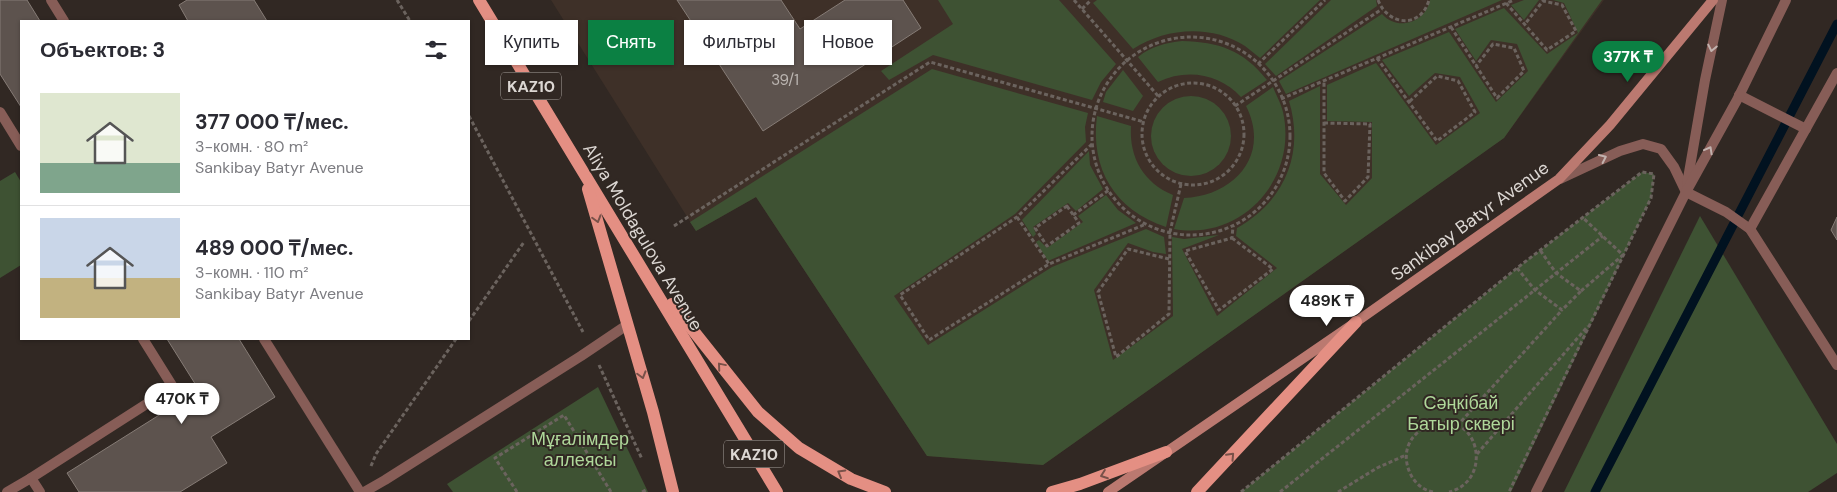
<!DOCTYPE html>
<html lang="ru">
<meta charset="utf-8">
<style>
body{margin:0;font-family:"DM Sans",sans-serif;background:#f7f7f7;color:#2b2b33;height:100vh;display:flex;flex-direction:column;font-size:19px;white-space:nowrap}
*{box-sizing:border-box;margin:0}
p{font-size:16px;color:#7c7c81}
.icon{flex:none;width:28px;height:28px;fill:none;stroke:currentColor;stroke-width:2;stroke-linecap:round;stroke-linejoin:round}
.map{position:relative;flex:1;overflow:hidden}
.side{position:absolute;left:20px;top:20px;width:450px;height:320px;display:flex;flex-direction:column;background:#fff;border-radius:0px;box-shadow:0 1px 4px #0004}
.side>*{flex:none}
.banner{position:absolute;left:485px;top:20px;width:475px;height:45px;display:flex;gap:10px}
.price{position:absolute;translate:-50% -42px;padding:0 11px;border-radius:18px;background:#fff;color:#222;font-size:16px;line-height:32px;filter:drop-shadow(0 1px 2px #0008)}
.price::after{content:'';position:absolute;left:50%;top:30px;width:15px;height:11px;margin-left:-8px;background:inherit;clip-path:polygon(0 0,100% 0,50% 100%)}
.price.active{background:#0b8043;color:#fff}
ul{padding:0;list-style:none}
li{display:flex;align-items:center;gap:15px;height:125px;padding:0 20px}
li+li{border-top:1px solid #e1e1e2}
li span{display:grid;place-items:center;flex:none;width:140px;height:100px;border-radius:0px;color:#555}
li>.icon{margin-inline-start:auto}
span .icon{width:60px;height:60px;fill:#fffc;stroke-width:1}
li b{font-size:21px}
h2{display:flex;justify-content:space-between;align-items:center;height:60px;padding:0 20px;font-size:21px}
.chip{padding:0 18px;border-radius:0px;background:#fff;box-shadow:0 1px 4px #0004;font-size:18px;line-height:45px}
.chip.active{background:#0b8043;color:#fff}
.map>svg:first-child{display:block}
.built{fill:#3e3028}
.green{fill:#3e5233}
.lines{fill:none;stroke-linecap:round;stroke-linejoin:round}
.stream{stroke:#011220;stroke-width:9}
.building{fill:#5d534e;stroke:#867c76}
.path{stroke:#6b635e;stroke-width:3;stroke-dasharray:4 2.5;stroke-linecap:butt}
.lane{stroke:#875d57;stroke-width:10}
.secondary{stroke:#bb7970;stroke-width:10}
.primary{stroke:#e48f83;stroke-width:12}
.oneway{stroke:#c2b2ae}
.oneway2{stroke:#795149}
.labels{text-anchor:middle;stroke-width:4;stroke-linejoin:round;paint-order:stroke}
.number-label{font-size:15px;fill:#bcb6b2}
.shield{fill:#312823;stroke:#a9a29e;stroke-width:1}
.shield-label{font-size:16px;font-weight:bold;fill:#dcd7d3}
.street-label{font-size:18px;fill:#dcd7d3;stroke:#312823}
.park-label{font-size:18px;fill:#afd89a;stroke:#312823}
</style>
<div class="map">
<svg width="1837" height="492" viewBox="0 0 1837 492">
<rect width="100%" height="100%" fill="#312823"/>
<!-- built -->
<path class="built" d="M551,0H1604L1504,138L1043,465L927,456L756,197L696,231Z"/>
<!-- green -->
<g class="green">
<path d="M938,0H1059L1116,64L1101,82L1092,100L933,55L889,80L881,71L953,24Z"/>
<path d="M1097,0H1320L1260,58C1255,54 1250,50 1245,46C1211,24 1165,28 1133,49L1093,3Z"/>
<path d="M1331,0H1376L1377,6L1276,76L1265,64Z"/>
<path d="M1430,0H1502L1286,94L1279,81L1382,14C1398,32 1426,22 1430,0Z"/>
<path d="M1524,0H1539L1524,20L1511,5Z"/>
<path d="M1553,0H1602L1504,138L1043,465L927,456L756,197L696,231L690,222L932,69L1088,113L1085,127L1086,142L1015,214L894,296L928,345L1052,267L1146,229L1164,237L1166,254L1153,252L1128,243L1094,290L1113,360L1173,316L1172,237L1184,239L1219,235L1182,249L1217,316L1277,268L1236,236L1237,228C1284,202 1305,154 1289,101L1320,86V174L1346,205L1372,178V122L1327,121V85L1376,63L1436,145L1480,113L1460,77L1435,73L1409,96L1382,60L1449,32L1496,102L1528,71L1517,44L1491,40L1476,61L1455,29L1504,8L1547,54L1578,33L1564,3Z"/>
<path d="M1182,41C1219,42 1243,50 1267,80L1241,97C1220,74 1187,68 1158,82L1138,57C1151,46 1166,43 1182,41Z"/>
<path d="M1123,70L1143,96L1133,111L1103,102L1106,92Z"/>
<path d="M1273,87C1276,95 1281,103 1283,112C1298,179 1242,241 1174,229L1184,198C1234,196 1271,155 1246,106Z"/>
<circle cx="1191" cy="136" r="40"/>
<path d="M1097,116L1131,126C1129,158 1144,183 1173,195L1166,227C1115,210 1090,169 1097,116Z"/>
<path d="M1089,151L1090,165L1103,189L1076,211L1068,203L1033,227L1036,234L1033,237L1022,220Z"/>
<path d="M15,172L21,182V265L0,278V181Z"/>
<path d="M1642,172L1654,174L1651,198L1511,492H1241L1517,268Z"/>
<path d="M1106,195L1118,210L1136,223L1048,261L1036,242L1039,240L1047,248L1083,222L1078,216Z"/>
<path d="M1700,216L1837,444V473L1808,492H1564Z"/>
<path d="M598,387L648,492H453L447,484Z"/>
</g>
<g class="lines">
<!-- stream -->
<path class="stream" d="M1595,492L1837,24"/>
</g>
<!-- building -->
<g class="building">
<path d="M0,0H27L40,21H21V107L0,74Z"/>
<path d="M187,0H254L267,21H188L179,5Z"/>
<path d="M677,0H781L800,29L845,0H903L921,28L763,131Z"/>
<path d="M1837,217V240L1831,230Z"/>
<path d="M167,339H239L275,397L211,437L227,463L180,492H79L67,473L199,390Z"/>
</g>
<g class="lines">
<!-- path -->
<g class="path">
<path d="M397,0L410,21"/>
<path d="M1074,0L1159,97"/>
<path d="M1378,0C1388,26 1421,29 1429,0"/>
<path d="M1506,3L1547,50L1576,31L1562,5L1543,1L1525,24"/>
<path d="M1082,9L1091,0"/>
<path d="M1451,27L1497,98L1524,71L1514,48L1493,44L1476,66"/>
<circle cx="1191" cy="136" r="99"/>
<path d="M1377,58L1437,141L1475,112L1458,81L1437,76L1409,102"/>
<path d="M1258,64L1325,0"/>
<circle cx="1193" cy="134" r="51"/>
<path d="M1281,99L1514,0"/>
<path d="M1235,106L1382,9"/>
<path d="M469,116L583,332"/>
<path d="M1324,123L1370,124L1368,177L1345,201L1324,173V81"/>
<path d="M1092,144L1017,217L900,295L929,340L1049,264L1146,224"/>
<path d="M1067,206L1079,223L1047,246L1035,228Z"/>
<path d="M1073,215L1109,190"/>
<path d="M1017,217L1049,264"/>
<path d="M674,226L930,62L1144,122"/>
<path d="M1232,238L1273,269L1219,310L1185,251L1232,238L1233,226"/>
<path d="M1169,259L1128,249L1098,292L1116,357L1169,314L1170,232L1181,184"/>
<path d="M1517,268L1535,290L1562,310L1581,291L1556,273L1540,250"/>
<path d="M1581,291L1623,255L1582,217"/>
<path d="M469,321L524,242"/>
<path d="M599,365L642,459"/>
<path d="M1457,426L1562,310"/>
<path d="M1477,454L1588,326"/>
<path d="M371,466L376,454L456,339"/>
<path d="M517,492L495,458L564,415L611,492"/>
<path d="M642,492L646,490"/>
<path d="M1241,492L1517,268L1642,172L1654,174L1651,198L1509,492"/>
<path d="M1280,492L1603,236"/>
<path d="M1338,492L1377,468L1406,455"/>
<path d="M1433,492C1422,490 1414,482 1410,473C1389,426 1463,401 1475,447C1480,467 1470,487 1449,492"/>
</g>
<!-- lane -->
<g class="lane">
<path d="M51,0L64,21"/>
<path d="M1739,95L1806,129"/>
<path d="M0,112L21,146"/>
<path d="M1560,179L1620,151L1643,144L1661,149L1674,167L1686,192L1726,212L1750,229L1837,365"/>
<path d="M1687,184L1705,80L1722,0"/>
<path d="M1750,229L1837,73"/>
<path d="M264,339L360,492"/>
<path d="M31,478L173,387L143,339"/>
<path d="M7,492L31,478L40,492"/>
<path d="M364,492L385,480L581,356L627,325"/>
<path d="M1536,492L1686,192L1737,100L1786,0"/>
</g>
<!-- secondary -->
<path class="secondary" d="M1108,492L1356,322L1559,179L1610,125L1713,0"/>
<!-- primary -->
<g class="primary">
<path d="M479,0L777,492"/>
<path d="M588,189L653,412L673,492"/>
<path d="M672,304L758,412L799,448L851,479L885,492"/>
<path d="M1052,492L1080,484L1166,452"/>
<path d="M1197,492L1356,322"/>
</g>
</g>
<!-- one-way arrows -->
<defs><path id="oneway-chevron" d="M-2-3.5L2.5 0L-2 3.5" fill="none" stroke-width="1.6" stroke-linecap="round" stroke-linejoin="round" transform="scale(1.25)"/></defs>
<g class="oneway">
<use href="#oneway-chevron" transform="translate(1712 48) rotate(102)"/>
<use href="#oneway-chevron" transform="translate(1709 150) rotate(-61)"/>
<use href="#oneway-chevron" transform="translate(1603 158) rotate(-25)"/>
</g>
<g class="oneway2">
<use href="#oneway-chevron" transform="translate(597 219) rotate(74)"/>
<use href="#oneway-chevron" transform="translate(721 366) rotate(-130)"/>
<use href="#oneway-chevron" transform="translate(642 375) rotate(74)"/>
<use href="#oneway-chevron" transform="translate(1231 456) rotate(-47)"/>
<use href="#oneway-chevron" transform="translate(841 473) rotate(-150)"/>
<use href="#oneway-chevron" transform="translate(1104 475) rotate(160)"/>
</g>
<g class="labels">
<!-- number labels -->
<g class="number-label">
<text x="785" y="85">39/1</text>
</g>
<!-- shield labels -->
<g class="shield">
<rect x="501" y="72.5" width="60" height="27" rx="4"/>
<rect x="724" y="440.5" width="60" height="27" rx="4"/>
</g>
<g class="shield-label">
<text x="531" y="92">KAZ10</text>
<text x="754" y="460">KAZ10</text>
</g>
<!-- street labels -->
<g class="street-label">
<text transform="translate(1470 221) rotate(-36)" y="6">Sankibay Batyr Avenue</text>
<text transform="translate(643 237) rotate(59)" y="6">Aliya Moldagulova Avenue</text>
</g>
<!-- park labels -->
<g class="park-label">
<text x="1461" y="409">Сәңкібай<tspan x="1461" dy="21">Батыр сквері</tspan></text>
<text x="580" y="445">Мұғалімдер<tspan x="580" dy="21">аллеясы</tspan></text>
</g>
</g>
</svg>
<b class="price active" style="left:1628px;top:83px">377K ₸</b>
<b class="price" style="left:1327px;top:327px">489K ₸</b>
<b class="price" style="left:182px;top:425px">470K ₸</b>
<div class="banner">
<a class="chip">Купить</a>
<a class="chip active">Снять</a>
<a class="chip">Фильтры</a>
<a class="chip">Новое</a>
</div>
<section class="side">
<h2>Объектов: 3<svg class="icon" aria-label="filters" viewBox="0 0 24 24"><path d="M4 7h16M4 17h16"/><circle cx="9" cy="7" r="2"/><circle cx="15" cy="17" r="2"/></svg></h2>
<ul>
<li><span style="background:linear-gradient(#dfe7d0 70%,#7fa58c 0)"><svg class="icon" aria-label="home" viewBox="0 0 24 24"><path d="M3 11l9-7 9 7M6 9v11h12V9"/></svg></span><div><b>377 000 ₸/мес.</b><p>3-комн. · 80 m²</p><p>Sankibay Batyr Avenue</p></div></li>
<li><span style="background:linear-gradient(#c9d6e8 60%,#c2b280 0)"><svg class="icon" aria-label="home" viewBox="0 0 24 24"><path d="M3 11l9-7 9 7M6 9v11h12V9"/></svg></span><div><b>489 000 ₸/мес.</b><p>3-комн. · 110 m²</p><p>Sankibay Batyr Avenue</p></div></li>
</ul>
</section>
</div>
